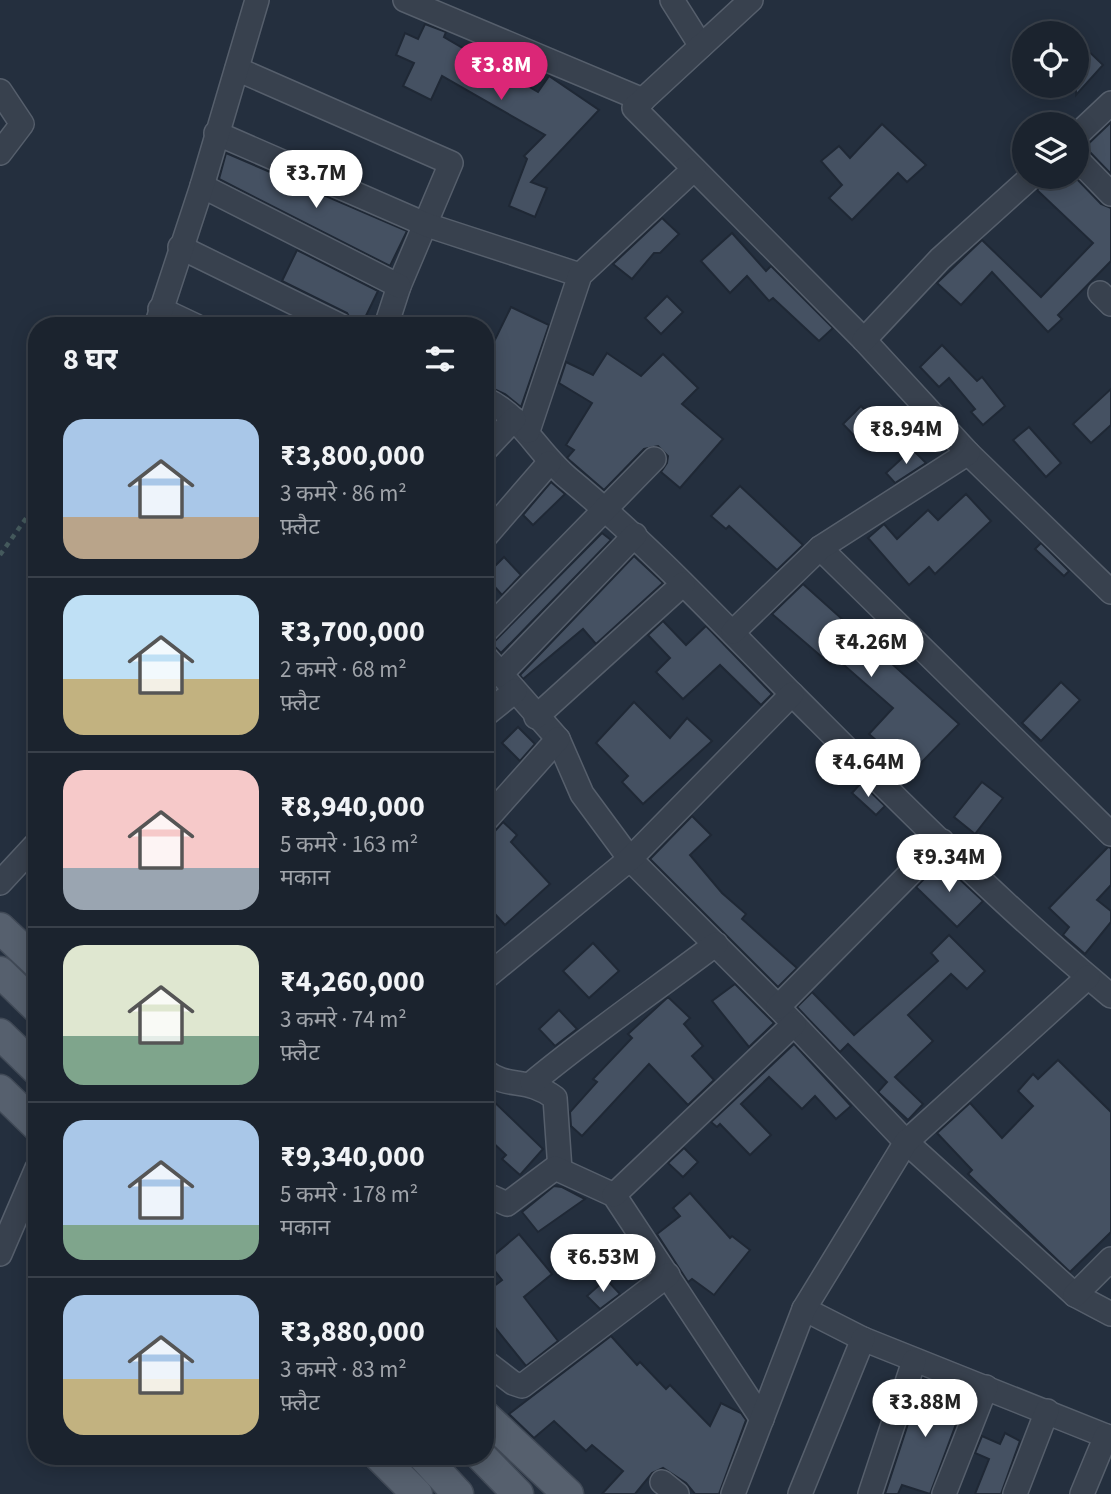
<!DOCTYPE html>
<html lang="hi">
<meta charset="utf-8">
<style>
body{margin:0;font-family:"Source Sans 3","Noto Sans Devanagari",sans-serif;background:#282f3a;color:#f1f3f6;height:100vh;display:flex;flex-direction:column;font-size:26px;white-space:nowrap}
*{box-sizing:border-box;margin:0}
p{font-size:23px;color:#a0a4aa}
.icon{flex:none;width:38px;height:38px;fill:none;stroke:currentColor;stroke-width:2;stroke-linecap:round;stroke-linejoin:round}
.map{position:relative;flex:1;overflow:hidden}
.panel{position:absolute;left:28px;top:317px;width:466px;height:1148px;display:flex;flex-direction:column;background:#1b232e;border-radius:28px;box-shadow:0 4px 18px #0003,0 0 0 2px #39404a}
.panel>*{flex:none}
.buttons{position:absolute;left:1012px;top:21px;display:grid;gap:14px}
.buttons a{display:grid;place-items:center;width:77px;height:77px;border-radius:50%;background:#1b232e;box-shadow:0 4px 18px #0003,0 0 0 2px #39404a;font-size:35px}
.price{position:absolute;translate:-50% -60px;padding:0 16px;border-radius:24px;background:#fff;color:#222;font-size:23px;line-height:46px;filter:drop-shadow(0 2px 4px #0008)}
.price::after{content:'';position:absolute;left:50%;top:42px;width:21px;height:16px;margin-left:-10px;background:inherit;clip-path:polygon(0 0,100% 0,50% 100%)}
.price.active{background:#db2777;color:#fff}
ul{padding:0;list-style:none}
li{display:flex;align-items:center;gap:21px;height:175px;padding:0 35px}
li+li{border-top:2px solid #39404a}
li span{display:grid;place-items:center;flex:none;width:196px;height:140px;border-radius:21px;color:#555}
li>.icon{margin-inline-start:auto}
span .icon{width:84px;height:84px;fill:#fffc;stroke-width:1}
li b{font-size:30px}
h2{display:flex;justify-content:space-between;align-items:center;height:84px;padding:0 35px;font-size:30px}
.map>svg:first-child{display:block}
.building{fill:#455162;stroke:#1f2835;stroke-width:2}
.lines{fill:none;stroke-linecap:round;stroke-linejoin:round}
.minor-casing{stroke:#565f6c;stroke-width:26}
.major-casing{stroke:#414a57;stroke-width:33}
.path{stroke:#44595c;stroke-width:4.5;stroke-dasharray:5 5;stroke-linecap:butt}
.minor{stroke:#38414e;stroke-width:23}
.major{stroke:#56606e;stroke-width:30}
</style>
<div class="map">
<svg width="1111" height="1494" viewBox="0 0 1111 1494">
<rect width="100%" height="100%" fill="#242f3e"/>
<!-- building -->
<g class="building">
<path d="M425,24L446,32L444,37L538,92L549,76L599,110L531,182L547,188L535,217L509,206L527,159L524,156L545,135L442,76L431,100L403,86L414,63L396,55L405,33L418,39Z"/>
<path d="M1076,39L1103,65L1076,95Z"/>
<path d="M1111,122V174L1085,147Z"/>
<path d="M882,124L926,165L907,182L898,173L852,220L829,198L842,185L821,161L839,146L850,158Z"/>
<path d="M226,153L407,231L390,266L219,179Z"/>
<path d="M1048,177H1075L1101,204L1111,208V261L1058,315L1062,319L1048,332L992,272L961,305L937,283L982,240L1041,297L1093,243L1037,190Z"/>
<path d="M662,218L679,234L660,253H654L632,279L613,264Z"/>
<path d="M732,233L766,271L771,266L833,328L819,341L773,298L769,301L747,276L730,293L701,261Z"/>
<path d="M297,250L378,291L361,326H355L347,313L282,281Z"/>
<path d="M667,296L683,312L661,334L645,318Z"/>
<path d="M511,307L549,325L521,407L505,394L485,385V345L491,348Z"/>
<path d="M942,345L977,381L982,377L1005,406L983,425L971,412L975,409L949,378L939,387L920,367Z"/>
<path d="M607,353L641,376L663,354L698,388L682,404L723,439L680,488L661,472L667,463L668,456L658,446L644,449L604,490L567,458L574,450L566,445L592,403L559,383L566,362L593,375Z"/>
<path d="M1111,389V425L1091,443L1073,424Z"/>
<path d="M861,406L879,424L860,442L843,424Z"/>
<path d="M1029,427L1061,463L1046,477L1013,440Z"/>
<path d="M912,449L926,463L895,483L886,473Z"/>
<path d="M551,482L565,494L533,525L523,515Z"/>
<path d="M740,486L803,545L777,570L729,526L726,529L711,516Z"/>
<path d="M966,494L991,521L935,574L929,567L909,585L868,538L884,524L897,539L928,510L938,520Z"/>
<path d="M602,533L611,540L501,653L492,644Z"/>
<path d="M1041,543L1069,571L1064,576L1035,549Z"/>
<path d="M634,556L663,583L596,644L583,629L523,679L520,675Z"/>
<path d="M504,557L521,575L502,595L485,576Z"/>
<path d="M803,584L959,724L912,772L869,734L893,708L836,658L830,664L772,614Z"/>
<path d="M663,621L686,645L706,626L772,694L761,705L720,665L683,699L656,672L670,658L648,635Z"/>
<path d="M1061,682L1080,700L1041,741L1022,723Z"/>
<path d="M634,702L670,738L687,718L712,741L643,804L622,782L628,776L596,743Z"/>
<path d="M518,727L535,744L520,761L502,743Z"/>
<path d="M982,782L1003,798L975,834L954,817Z"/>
<path d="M861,783L885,806L876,815L852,793Z"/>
<path d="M692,816L711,835L690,855L722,893L746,914L742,919L797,968L778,987L650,859Z"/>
<path d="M503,822L517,835L511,842L550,884L505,925L485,903V842Z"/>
<path d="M1108,847L1111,848V885L1097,900L1111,911V922L1085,954L1063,935L1069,927L1049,908Z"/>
<path d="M941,862L983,901L957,927L916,887Z"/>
<path d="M949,935L985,971L967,989L951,974L908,1015L933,1041L895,1077L923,1104L908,1120L878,1092L887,1082L848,1044L840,1052L797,1007L812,992L854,1035L938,961L931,953Z"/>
<path d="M593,943L619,971L589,998L563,971Z"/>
<path d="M735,984L774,1023L749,1047L712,1001Z"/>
<path d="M668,997L690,1018L684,1024L703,1046L692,1056L714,1080L688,1105L649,1064L582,1136L571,1126L570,1112L597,1082L593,1079L632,1038L628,1034Z"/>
<path d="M559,1010L577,1029L555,1046L539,1029Z"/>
<path d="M794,1044L851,1106L836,1119L815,1096L802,1109L769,1077L741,1104L771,1135L750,1155L720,1124L717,1127L711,1122Z"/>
<path d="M1058,1060L1111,1112V1232L1070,1272L968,1174L972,1170L937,1133L970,1103L1002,1138L1033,1106L1018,1091L1033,1074L1038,1079Z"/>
<path d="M485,1093L543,1149L520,1175L502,1159L506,1155L485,1135Z"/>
<path d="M684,1148L698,1162L683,1177L668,1163Z"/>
<path d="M554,1186L562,1187L585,1199L538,1232L522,1212Z"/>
<path d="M690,1193L730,1238L732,1236L750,1250L714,1295L692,1279L688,1282L657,1234L680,1216L673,1208Z"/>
<path d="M519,1234L552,1274L524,1297L558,1341L526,1366L485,1315V1293L502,1280L487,1261Z"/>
<path d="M606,1279L620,1294L600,1309L587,1296Z"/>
<path d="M611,1336L637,1365L640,1362L666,1389L670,1385L710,1426L721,1403L741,1413L746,1420L719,1494H695L686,1483L663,1468L652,1473L635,1494H602L623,1471L592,1445L586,1451L554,1421L534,1438L509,1414Z"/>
<path d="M923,1378L961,1393L949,1421L956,1424L930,1494L902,1485L898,1494H885Z"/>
<path d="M1005,1433L1020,1441L1001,1494H975L989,1459L975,1453L982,1436L1000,1444Z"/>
</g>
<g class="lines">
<defs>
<g id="minor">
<path d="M405,0L643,100"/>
<path d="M672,0L701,46"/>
<path d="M751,0L634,108L864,340L968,453L1111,592"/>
<path d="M237,69L451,163L399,286L386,326"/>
<path d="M0,91L22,124L0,153"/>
<path d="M216,133L427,225L580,275"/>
<path d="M1076,136L1111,103"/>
<path d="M1076,158L1111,194"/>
<path d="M202,186L399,286"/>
<path d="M180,247L341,326"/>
<path d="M1100,293L1111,304"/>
<path d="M160,309L196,326"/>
<path d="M156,326L202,186L257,0"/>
<path d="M864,340L940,259L1031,177"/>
<path d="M485,399C522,416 537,452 568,478C648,544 719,620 792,694C895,797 999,903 1111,996"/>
<path d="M528,431L580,275L694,169"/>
<path d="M485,450L514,419"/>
<path d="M485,537L549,463"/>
<path d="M820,548L1111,834"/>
<path d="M485,632L654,459"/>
<path d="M733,632L820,548L968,453"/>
<path d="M485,656L558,739L582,794L630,859L778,1007L906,1142L1075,1295L1111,1314"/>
<path d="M500,675L635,535"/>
<path d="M485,715L515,691"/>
<path d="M536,717L683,584"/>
<path d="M485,821L558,739"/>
<path d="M0,883L37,843"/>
<path d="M485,978L630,859L792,694"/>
<path d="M778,1007L942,841"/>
<path d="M485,1071C509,1090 526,1076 555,1098L560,1170"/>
<path d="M532,1083C591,1034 655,990 716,944"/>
<path d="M485,1194L507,1204L555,1168L614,1195L762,1419"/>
<path d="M614,1195L794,1024"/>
<path d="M0,1254L37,1168"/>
<path d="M1075,1295L1111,1259"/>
<path d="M804,1309L863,1339L1111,1438"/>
<path d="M487,1363L513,1383L522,1386L668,1275"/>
<path d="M662,1482L677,1494"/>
<path d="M733,1494L804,1309L906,1142L1088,977"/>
<path d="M800,1494L863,1339"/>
<path d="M870,1494L914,1361"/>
<path d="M944,1494L986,1387"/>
<path d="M1015,1494L1047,1411"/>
<path d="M1082,1494L1106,1436"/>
</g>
<g id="major">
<path d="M0,928L37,963"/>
<path d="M0,972L37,1008"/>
<path d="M0,1034L37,1070"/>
<path d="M0,1090L37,1126"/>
<path d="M485,1416L568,1494"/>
<path d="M379,1456L417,1494"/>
<path d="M423,1456L458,1494"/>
<path d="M481,1456L518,1494"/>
</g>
</defs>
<!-- minor casing -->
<use href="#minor" class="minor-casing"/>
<!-- major casing -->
<use href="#major" class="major-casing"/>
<!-- path -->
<path class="path" d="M0,555L32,510"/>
<!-- minor -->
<use href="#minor" class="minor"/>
<!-- major -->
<use href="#major" class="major"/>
</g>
</svg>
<div class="buttons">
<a><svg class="icon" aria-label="locate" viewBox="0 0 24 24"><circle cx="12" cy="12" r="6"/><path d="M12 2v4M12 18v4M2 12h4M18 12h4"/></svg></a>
<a><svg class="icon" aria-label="layers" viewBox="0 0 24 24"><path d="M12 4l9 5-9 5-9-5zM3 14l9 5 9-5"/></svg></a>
</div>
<b class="price active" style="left:501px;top:102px">₹3.8M</b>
<b class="price" style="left:316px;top:210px">₹3.7M</b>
<b class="price" style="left:906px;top:466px">₹8.94M</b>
<b class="price" style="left:871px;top:679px">₹4.26M</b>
<b class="price" style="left:868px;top:799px">₹4.64M</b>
<b class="price" style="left:949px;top:894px">₹9.34M</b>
<b class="price" style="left:603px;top:1294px">₹6.53M</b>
<b class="price" style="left:925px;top:1439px">₹3.88M</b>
<section class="panel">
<h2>8 घर<svg class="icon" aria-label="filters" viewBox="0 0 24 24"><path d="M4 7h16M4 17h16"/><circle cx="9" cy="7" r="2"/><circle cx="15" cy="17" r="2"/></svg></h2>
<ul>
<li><span style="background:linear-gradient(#a9c7e8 70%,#b9a48a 0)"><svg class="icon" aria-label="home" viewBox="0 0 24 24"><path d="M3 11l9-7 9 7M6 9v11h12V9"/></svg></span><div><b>₹3,800,000</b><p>3 कमरे · 86 m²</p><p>फ़्लैट</p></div></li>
<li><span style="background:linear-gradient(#bfe0f5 60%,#c2b280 0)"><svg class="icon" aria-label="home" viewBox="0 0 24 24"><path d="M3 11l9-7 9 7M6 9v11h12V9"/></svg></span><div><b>₹3,700,000</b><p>2 कमरे · 68 m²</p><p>फ़्लैट</p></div></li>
<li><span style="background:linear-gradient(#f6c9c9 70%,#9aa5b1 0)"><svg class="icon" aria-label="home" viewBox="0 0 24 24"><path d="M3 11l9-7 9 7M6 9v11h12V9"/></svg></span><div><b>₹8,940,000</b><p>5 कमरे · 163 m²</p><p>मकान</p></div></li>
<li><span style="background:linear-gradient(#dfe7d0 65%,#7fa58c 0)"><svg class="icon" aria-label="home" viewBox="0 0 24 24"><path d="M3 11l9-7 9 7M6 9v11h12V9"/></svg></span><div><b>₹4,260,000</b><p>3 कमरे · 74 m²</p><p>फ़्लैट</p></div></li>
<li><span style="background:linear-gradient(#a9c7e8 75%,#7fa58c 0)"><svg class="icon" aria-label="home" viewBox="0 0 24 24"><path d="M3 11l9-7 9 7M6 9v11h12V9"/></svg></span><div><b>₹9,340,000</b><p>5 कमरे · 178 m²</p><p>मकान</p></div></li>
<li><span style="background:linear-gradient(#a9c7e8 60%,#c2b280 0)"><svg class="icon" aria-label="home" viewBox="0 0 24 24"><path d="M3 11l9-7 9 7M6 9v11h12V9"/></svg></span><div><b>₹3,880,000</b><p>3 कमरे · 83 m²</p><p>फ़्लैट</p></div></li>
</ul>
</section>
</div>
